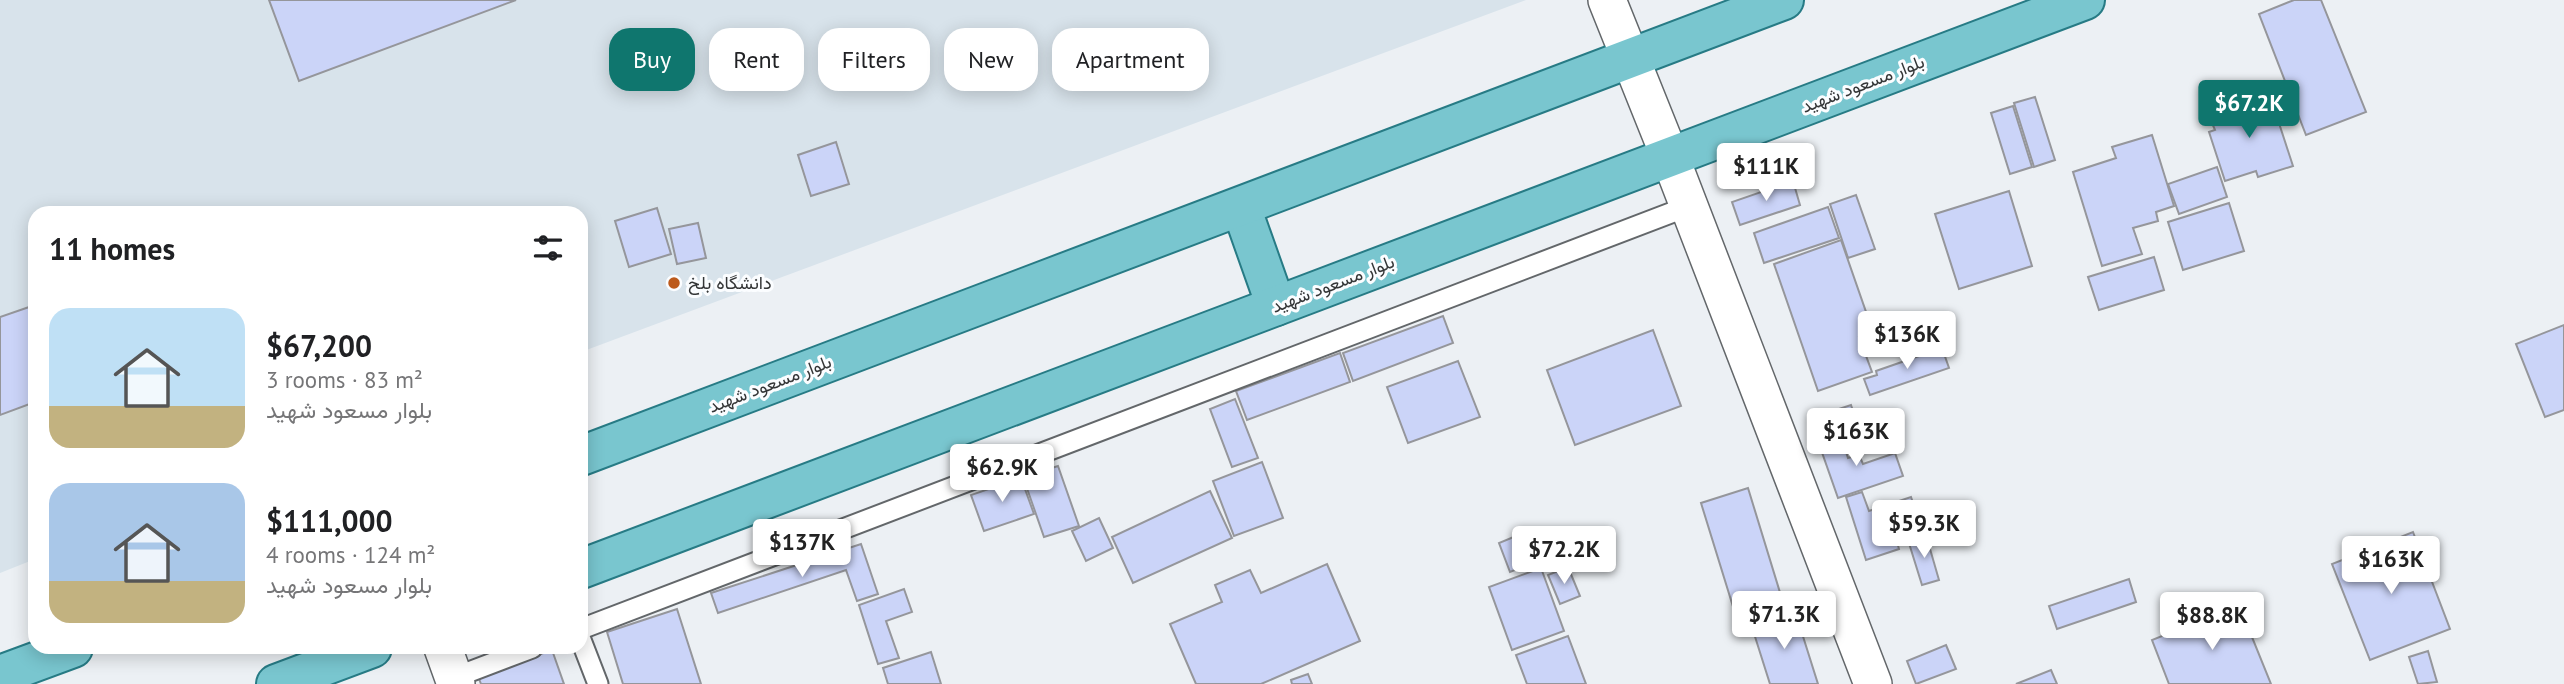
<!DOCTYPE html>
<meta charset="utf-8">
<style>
body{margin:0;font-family:"PT Sans",Vazirmatn,sans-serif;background:#f6f6f6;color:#202124;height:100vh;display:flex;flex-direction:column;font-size:26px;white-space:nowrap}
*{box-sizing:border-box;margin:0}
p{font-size:23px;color:#757577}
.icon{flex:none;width:38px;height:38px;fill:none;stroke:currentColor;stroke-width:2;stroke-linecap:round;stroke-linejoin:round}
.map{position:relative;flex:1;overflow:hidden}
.drawer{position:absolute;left:28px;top:206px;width:560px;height:448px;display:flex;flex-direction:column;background:#fff;border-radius:21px;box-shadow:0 4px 18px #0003}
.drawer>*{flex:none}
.guide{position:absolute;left:609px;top:28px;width:665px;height:63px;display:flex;gap:14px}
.price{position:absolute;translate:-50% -60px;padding:0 16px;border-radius:7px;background:#fff;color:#222;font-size:23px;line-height:46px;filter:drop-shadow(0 2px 4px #0008)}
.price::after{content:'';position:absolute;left:50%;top:42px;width:21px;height:16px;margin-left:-10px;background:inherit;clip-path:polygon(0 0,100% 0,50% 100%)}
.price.selected{background:#0f766e;color:#fff}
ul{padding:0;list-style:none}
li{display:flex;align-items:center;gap:21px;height:175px;padding:0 21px}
li span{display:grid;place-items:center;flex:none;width:196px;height:140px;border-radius:21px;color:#555}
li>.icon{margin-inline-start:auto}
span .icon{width:84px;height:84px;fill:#fffc;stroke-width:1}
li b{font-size:30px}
h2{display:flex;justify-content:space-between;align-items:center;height:84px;padding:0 21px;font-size:30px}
.chip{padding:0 24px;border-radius:21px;background:#fff;box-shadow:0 4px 18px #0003;font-size:24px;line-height:63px}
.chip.selected{background:#0f766e;color:#fff}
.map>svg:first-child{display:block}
.built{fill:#d8e3eb}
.building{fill:#cbd4f8;stroke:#95969b;stroke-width:2}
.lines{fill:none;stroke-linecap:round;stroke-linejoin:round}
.lane-casing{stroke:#63676a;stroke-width:23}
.street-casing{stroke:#63676a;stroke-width:40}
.primary-casing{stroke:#277b85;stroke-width:42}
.lane{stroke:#fff;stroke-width:19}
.street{stroke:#fff;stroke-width:37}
.primary{stroke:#79c6cf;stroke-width:38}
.poi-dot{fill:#bc5a1c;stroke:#fbfdff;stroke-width:2.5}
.labels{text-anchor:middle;stroke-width:6;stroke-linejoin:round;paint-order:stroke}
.street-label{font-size:18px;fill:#343637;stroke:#fbfdff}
.poi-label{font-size:18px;fill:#343637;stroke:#fbfdff;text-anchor:start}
</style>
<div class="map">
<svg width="2564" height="684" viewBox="0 0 2564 684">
<rect width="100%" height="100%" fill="#ecf0f4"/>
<!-- built -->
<path class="built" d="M0,0H1526L581,352V214H35V559L0,573Z"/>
<!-- building -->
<g class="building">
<path d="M269,0H516L299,81Z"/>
<path d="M2294,0H2321L2366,112L2306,135L2259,14Z"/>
<path d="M2035,97L2055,160L2034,167L2014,103Z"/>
<path d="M2239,100L2265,104L2268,113L2275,111L2293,166L2258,177L2256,171L2225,181L2209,132L2215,130L2212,123L2223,105Z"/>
<path d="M2013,106L2032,167L2010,174L1991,113Z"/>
<path d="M2152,135L2174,206L2156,212L2158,221L2133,228L2142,254L2102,266L2073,172L2116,158L2112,147Z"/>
<path d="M836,142L849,184L811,196L798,155Z"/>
<path d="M2217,167L2227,197L2179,214L2168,184Z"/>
<path d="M1793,181L1800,205L1740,225L1732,202Z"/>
<path d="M2009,191L2032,266L1959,289L1935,214Z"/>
<path d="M1856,195L1875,249L1848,258L1830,204Z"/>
<path d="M2229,203L2244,251L2183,270L2168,222Z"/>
<path d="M1828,207L1839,238L1764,263L1754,233Z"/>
<path d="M657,208L671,254L629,267L615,221Z"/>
<path d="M698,223L706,258L677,264L669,229Z"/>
<path d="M1841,240L1873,332L1859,337L1872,372L1818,391L1774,264Z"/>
<path d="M2154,257L2164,290L2099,310L2088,277Z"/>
<path d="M35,305V402L0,415V317Z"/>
<path d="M1443,316L1453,343L1353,381L1343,353Z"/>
<path d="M2564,325V410L2545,417L2516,344Z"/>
<path d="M1653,330L1681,406L1575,445L1547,370Z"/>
<path d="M1942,348L1949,368L1870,395L1864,379L1877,375L1876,371Z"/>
<path d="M1340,353L1350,382L1247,420L1236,391Z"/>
<path d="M1458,361L1480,417L1408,443L1387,387Z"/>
<path d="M1235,399L1258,458L1232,467L1210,409Z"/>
<path d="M1851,405L1857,423L1818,436L1811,418Z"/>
<path d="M1840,433L1848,458L1859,455L1863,464L1895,453L1903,476L1838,498L1818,441Z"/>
<path d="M1262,462L1283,518L1234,536L1213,481Z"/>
<path d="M1058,466L1079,526L1044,537L1023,477Z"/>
<path d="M1021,478L1034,514L984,531L971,495Z"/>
<path d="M1748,488L1782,599L1735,613L1701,503Z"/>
<path d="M1210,491L1232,538L1133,583L1112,537Z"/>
<path d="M1862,492L1869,511L1911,497L1921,527L1895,535L1899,549L1866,560L1846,497Z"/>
<path d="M1099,518L1113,548L1086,561L1072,531Z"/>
<path d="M1528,531L1540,560L1510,572L1499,543Z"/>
<path d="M2413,532L2450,629L2370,660L2332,564Z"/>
<path d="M1926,535L1939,580L1922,585L1908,540Z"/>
<path d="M861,544L878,594L857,601L846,570L718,613L711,593Z"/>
<path d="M1327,564L1360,641L1261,684H1196L1170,624L1222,602L1215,585L1250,570L1261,593Z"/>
<path d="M1568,567L1580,596L1560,604L1548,575Z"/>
<path d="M1541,568L1564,631L1512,650L1489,587Z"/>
<path d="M2129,579L2136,602L2057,629L2049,606Z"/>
<path d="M904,589L912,612L886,621L899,658L878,664L859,605Z"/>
<path d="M2239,605L2271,684H2169L2152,640Z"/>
<path d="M677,609L701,684H623L607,632Z"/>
<path d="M1795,611L1818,684H1770L1751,624Z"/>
<path d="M1568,636L1586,684H1527L1516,655Z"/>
<path d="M1946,645L1956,669L1916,684L1907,661Z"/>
<path d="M552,650L564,684H481L478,676Z"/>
<path d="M2428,651L2437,682L2418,684L2409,657Z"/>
<path d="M931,652L941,684H888L883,668Z"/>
<path d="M2051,670L2057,684H2016Z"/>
<path d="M1308,674L1312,684H1292L1291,680Z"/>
</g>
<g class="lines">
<defs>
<g id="lane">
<path d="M581,629L1689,206"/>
<path d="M581,640L598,684"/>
<path d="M448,680L532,648"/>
</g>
<g id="street">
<path d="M1607,0L1670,157L1873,684"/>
<path d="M443,648L456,684"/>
</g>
<g id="primary">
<path d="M1241,207L1276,306"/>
<path d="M581,456L1784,0"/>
<path d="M581,569L2085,0"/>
<path d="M0,675L73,648"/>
<path d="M276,684L372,648"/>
</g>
</defs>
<!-- lane casing -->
<use href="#lane" class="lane-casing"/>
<!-- street casing -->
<use href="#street" class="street-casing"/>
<!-- primary casing -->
<use href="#primary" class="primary-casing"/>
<!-- lane -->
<use href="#lane" class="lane"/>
<!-- street -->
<use href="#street" class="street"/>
<!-- primary -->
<use href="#primary" class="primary"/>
</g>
<!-- markers -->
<circle class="poi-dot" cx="674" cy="283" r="7"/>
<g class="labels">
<!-- street labels -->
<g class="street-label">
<text transform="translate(1863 84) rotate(-21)" y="6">بلوار مسعود شهید</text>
<text transform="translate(1333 284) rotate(-21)" y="6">بلوار مسعود شهید</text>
<text transform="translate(770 384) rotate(-21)" y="6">بلوار مسعود شهید</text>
</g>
<!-- poi labels -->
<g class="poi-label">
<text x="688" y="289">دانشگاه بلخ</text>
</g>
</g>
</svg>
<b class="price selected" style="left:2249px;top:140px">$67.2K</b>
<b class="price" style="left:1766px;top:203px">$111K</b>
<b class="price" style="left:1907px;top:371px">$136K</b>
<b class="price" style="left:1856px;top:468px">$163K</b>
<b class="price" style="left:1002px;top:504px">$62.9K</b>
<b class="price" style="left:1924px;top:560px">$59.3K</b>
<b class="price" style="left:802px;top:579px">$137K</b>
<b class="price" style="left:1564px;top:586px">$72.2K</b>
<b class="price" style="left:2391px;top:596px">$163K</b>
<b class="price" style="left:1784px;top:651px">$71.3K</b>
<b class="price" style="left:2212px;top:652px">$88.8K</b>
<div class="guide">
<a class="chip selected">Buy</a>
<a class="chip">Rent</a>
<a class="chip">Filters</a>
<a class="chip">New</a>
<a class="chip">Apartment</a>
</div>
<section class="drawer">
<h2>11 homes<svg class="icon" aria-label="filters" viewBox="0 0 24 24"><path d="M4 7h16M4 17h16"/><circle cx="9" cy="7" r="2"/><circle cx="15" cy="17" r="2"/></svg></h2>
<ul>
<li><span style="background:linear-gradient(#bfe0f5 70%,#c2b280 0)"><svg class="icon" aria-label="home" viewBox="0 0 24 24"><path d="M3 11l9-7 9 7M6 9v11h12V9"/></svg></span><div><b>$67,200</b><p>3 rooms · 83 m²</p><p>بلوار مسعود شهید</p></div></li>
<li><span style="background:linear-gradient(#a9c7e8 70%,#c2b280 0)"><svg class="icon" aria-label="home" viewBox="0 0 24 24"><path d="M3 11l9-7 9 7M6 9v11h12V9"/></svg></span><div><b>$111,000</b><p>4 rooms · 124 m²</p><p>بلوار مسعود شهید</p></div></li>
</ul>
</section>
</div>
